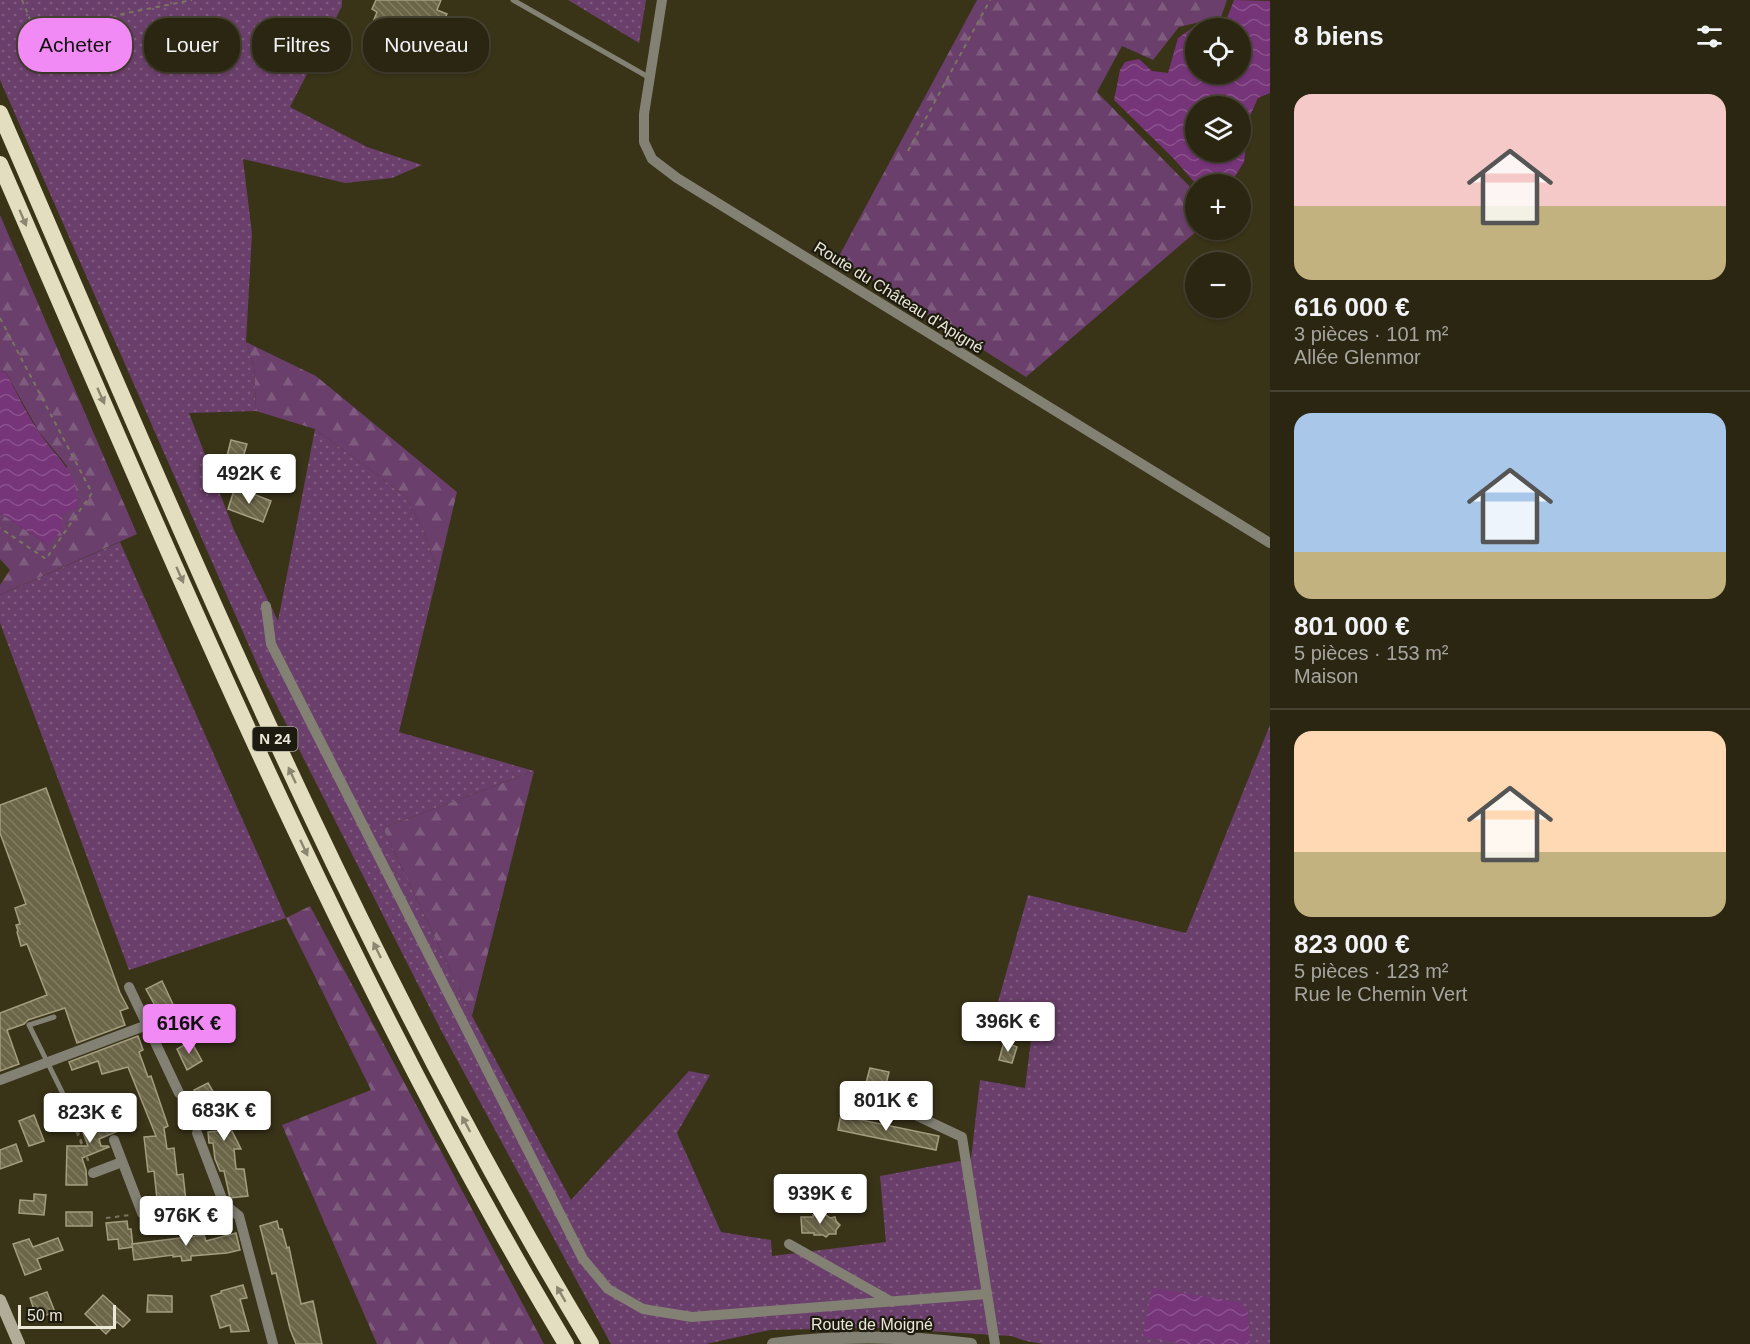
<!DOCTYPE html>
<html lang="fr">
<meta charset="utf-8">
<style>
body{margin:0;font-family:Arial,sans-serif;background:#332e1b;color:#f1f3f6;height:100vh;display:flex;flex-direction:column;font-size:22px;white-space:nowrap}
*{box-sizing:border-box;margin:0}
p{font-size:20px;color:#a6a59f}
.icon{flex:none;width:33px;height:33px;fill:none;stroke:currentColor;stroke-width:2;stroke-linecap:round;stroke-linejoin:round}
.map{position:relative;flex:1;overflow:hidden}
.sheet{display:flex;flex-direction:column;background:#2b2612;width:480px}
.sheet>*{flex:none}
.guide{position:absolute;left:18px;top:18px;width:570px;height:54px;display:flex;gap:12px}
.fabs{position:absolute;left:1185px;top:18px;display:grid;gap:12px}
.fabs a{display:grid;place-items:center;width:66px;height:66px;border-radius:50%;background:#2b2612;box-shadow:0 2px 4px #0004,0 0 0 2px #474332;font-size:30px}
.scale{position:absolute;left:18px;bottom:15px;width:98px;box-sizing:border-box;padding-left:6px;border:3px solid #ebe8d8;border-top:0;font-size:16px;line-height:21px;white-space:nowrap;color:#ebe8d8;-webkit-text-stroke:4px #1d1b0f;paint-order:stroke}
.price{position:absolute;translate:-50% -51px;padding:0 14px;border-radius:6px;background:#fff;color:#222;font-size:20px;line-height:39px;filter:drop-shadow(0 2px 3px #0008)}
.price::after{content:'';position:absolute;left:50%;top:36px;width:18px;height:14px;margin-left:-9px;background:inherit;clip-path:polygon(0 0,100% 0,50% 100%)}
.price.on{background:#f18af4;color:#111}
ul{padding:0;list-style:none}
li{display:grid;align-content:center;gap:12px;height:318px;padding:0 24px}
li+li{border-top:2px solid #474332}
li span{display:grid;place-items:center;height:186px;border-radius:18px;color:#555}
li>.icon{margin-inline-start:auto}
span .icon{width:108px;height:108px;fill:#fffc;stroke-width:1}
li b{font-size:26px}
h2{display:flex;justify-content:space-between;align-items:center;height:72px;padding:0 24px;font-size:26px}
.chip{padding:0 21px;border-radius:24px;background:#2b2612;box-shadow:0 2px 4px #0004,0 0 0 2px #474332;font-size:21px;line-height:54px}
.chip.on{background:#f18af4;color:#111}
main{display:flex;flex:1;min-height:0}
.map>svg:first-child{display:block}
.grass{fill:url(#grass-dots)}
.forest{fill:url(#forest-firs)}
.water{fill:url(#water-waves);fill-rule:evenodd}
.building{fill:url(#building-back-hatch);stroke:#a49e7f;stroke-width:1.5}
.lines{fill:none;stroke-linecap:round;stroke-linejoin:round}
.path{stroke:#7a755e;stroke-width:2;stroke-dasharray:4.5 4.5;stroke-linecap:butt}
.service{stroke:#838174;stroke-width:5}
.minor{stroke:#838174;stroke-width:10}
.tertiary{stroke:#838174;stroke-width:12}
.secondary{stroke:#b1ad98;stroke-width:12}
.trunk{stroke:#e4dec0;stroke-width:16}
.oneway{fill:#8a8670}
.labels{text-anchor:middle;stroke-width:4.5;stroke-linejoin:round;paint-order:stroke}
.shield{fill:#1d1b0f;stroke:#adaa9c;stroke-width:1.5}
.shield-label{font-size:15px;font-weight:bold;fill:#ebe8d8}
.street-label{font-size:16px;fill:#ebe8d8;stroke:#1d1b0f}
</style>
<main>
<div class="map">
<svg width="1270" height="1344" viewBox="0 0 1270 1344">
<defs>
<pattern id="grass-dots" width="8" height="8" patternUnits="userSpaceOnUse" patternTransform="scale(1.5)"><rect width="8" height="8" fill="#6a3f6b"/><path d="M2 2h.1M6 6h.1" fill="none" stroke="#7f5b7f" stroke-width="1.8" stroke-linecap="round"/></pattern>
<pattern id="forest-firs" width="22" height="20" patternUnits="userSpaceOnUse" patternTransform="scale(1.5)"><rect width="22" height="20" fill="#6a3f6b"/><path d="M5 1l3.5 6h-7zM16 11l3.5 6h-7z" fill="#7f5b7f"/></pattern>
<pattern id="water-waves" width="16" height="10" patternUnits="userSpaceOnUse" patternTransform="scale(1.5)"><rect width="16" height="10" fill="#763479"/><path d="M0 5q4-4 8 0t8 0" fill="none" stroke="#8a518b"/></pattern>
<pattern id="building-back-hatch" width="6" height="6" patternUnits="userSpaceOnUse" patternTransform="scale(1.5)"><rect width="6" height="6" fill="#6c6649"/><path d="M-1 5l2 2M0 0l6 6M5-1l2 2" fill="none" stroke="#817c62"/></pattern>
</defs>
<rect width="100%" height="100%" fill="#393318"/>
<!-- grass -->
<g class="grass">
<path d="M0,0H342V6L290,107L367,147L422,165L392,178L345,183L243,159L252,234L246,342L254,366L256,411L189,413L234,530L278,621L315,429L404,495L422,526L438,572L399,732L534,771L383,828L472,1016L571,1200L689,1071L710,1075L677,1133L721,1232L771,1240L772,1256L886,1242L880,1176L971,1159L980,1080L1025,1088L1031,1040L991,1027L1028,895L1186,933L1270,725V1344H1043L1026,1341L1011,1336L877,1328L770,1330L706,1344H611L442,1032L264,680L0,80Z"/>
<path d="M568,0H646L639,43Z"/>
<path d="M120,542L286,918L129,970L0,623V595Z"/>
</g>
<!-- forest -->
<g class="forest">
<path d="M977,0H1227L1221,17L1179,27L1153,60L1122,46L1097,92L1195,192L1196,230H1198L1026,377L838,258Z"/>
<path d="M0,215L137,534L0,595V585L10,570L0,559V513L48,545L63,514L67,466L39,432L5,371L0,372Z"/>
<path d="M246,342L316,376L457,492L438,572L422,526L404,495L315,429L256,411L254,366Z"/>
<path d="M534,771L472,1016L383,828Z"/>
<path d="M310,906L544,1344H377L282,1125L371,1090L286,918Z"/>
</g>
<!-- water -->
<g class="water">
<path d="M1234,0L1270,1V93L1258,98L1250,116L1244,162L1230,184H1196L1173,158L1114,100L1120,70L1125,62L1139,59L1152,71L1168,73L1178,38L1192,28L1224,26ZM1196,28H1240V74H1196ZM1196,106H1240V152H1196Z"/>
<path d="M5,371C16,391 26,413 39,432C58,461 79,470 77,508L63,514L62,530L48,545L0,513V372Z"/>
<path d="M1152,1288L1240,1302L1248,1313L1250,1344H1182L1146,1337L1143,1335Z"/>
</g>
<!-- building -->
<g class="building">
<path d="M376,0H441L437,10L447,14L441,26L432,22L423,43L409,37L406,42L371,27L377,12L372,9Z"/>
<path d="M231,440L247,444L241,464L226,460Z"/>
<path d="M235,487L271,501L263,522L228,509Z"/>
<path d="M46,788L120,993L128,1008L120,1011L125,1025L77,1043L65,1008L28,1020L24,1024L7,1030L19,1064L0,1071V1013L47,995L27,944L21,946L17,932L18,931L16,925L20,924L15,908L26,904L0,833V805Z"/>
<path d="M162,981L178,1015L164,1022L146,989Z"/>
<path d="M138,1036L143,1050L139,1052L148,1077L151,1076L168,1126L164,1128L167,1149L174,1148L177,1175L183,1174L186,1201L172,1202V1197L157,1199L154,1171L148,1172L144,1137L156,1136L128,1067L102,1074L98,1061L72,1070L69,1062Z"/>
<path d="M191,1041L202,1061L187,1070L177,1049Z"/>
<path d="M1004,1042L1017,1047L1012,1063L999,1060Z"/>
<path d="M870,1068L889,1072L885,1088L866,1083Z"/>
<path d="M208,1083L222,1107L224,1105L236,1128L231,1129L241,1149H234L236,1169H244L248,1196L230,1198L224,1171H220L215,1159L213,1143H209L208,1132L220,1131L207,1107L204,1109L194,1090Z"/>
<path d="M842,1109L854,1111L852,1118L939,1136L936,1150L838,1130Z"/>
<path d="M106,1110L108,1115L117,1111L123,1129L99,1139L101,1146H108L109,1147L82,1158L86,1170L87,1185H66L67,1146H88L78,1119Z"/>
<path d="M34,1115L44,1141L29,1146L19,1121Z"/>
<path d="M16,1144L22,1161L0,1169V1150Z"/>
<path d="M34,1194L46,1195L44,1215L19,1213L20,1200L34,1201Z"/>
<rect x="66" y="1212" width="26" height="14"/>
<path d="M813,1215H826L830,1218L835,1217L836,1221L840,1225L836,1230V1234H829L826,1237L823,1235H814V1233H802L801,1217H813Z"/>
<path d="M127,1221L128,1229H131L133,1247L119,1249L118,1239L108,1240L106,1223Z"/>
<path d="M277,1221L279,1229H282L287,1248L289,1247L301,1304L313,1301L322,1344H296L290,1329L276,1273L272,1274L260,1226Z"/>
<path d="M236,1233L240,1250L227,1253L191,1256V1260L182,1261L181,1256L173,1257V1255L134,1260L132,1244L204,1235L206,1241Z"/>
<path d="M58,1238L63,1250L37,1259L41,1269L25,1275L13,1244L29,1239L33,1247Z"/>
<path d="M243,1285L247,1298L240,1299L249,1331L231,1332L230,1325L220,1328L211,1296L221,1293V1291Z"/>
<path d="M47,1292L55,1312L37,1318L30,1298Z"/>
<path d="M103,1295L130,1320L123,1327L117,1322L106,1334L85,1314Z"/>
<path d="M148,1295L172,1296V1312H147Z"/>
</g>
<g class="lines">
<!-- path -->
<g class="path">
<path d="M22,0L41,46L122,14L192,0"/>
<path d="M908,151L990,0"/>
<path d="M0,318L92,493L46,559L0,528"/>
<path d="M69,1105L88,1161"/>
<path d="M66,1107L89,1162"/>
<path d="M106,1218L130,1215"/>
</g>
<!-- service -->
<g class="service">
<path d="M513,0L650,78"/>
<path d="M54,1017L29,1025L65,1098"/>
</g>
<!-- minor -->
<g class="minor">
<path d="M662,0L644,114V142L652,159L677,178L1270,543"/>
<path d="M266,606L271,644L583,1259L608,1289L643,1309L692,1317L987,1294"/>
<path d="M129,987L147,1025"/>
<path d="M0,1080L147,1025L179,1093"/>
<path d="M909,1112L962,1137L995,1344"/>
<path d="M197,1133L224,1204"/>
<path d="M114,1140L142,1213L224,1204L239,1216L273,1344"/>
<path d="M93,1173L122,1162"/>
<path d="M789,1244L892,1302"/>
</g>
<!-- tertiary -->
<path class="tertiary" d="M773,1344C838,1335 906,1336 971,1344"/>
<!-- secondary -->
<path class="secondary" d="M0,1300L19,1344"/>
<!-- trunk -->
<g class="trunk">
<path d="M0,113C181,530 355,954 591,1344"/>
<path d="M0,164C174,564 341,969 566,1344"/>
</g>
</g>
<!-- one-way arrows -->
<defs><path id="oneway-solid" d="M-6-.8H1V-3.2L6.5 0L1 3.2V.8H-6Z" transform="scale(1.5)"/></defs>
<g class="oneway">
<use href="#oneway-solid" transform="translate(23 218) rotate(67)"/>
<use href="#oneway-solid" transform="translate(101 396) rotate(66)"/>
<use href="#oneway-solid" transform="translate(180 575) rotate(66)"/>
<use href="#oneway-solid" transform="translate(292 775) rotate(-115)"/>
<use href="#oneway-solid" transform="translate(304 848) rotate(65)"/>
<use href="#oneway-solid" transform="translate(377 950) rotate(-116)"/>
<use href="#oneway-solid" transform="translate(466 1124) rotate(-118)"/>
<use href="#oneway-solid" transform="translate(561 1294) rotate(-120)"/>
</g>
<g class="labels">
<!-- shield labels -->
<rect class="shield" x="252.5" y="727" width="45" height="24" rx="4.5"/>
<g class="shield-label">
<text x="275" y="744">N 24</text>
</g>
<!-- street labels -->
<g class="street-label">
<text transform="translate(899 297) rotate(32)" y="6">Route du Château d'Apigné</text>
<text x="872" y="1330">Route de Moigné</text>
</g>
</g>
</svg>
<div class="fabs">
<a><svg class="icon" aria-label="locate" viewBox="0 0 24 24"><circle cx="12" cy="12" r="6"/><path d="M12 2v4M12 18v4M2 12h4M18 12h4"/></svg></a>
<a><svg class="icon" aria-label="layers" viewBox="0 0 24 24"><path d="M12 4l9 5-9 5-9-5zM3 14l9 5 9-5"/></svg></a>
<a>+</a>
<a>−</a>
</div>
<div class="scale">50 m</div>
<b class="price" style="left:249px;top:505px">492K €</b>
<b class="price" style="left:1008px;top:1053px">396K €</b>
<b class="price on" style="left:189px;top:1055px">616K €</b>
<b class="price" style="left:886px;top:1132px">801K €</b>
<b class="price" style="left:224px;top:1142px">683K €</b>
<b class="price" style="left:90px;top:1144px">823K €</b>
<b class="price" style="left:820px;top:1225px">939K €</b>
<b class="price" style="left:186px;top:1247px">976K €</b>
<div class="guide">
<a class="chip on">Acheter</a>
<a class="chip">Louer</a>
<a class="chip">Filtres</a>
<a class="chip">Nouveau</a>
</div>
</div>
<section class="sheet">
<h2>8 biens<svg class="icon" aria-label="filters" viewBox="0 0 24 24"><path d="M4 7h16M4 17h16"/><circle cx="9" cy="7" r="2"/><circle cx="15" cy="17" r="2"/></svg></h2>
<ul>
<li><span style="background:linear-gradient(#f6c9c9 60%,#c2b280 0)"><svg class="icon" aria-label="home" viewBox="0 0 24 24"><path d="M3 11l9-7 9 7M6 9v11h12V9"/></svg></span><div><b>616 000 €</b><p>3 pièces · 101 m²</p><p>Allée Glenmor</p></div></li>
<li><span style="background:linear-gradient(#a9c7e8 75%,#c2b280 0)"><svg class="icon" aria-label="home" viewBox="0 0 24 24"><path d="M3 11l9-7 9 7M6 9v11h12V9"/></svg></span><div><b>801 000 €</b><p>5 pièces · 153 m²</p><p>Maison</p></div></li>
<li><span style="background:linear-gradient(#ffd9b3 65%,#c2b280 0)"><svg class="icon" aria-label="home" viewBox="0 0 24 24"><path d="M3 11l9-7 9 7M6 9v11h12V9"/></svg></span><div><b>823 000 €</b><p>5 pièces · 123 m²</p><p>Rue le Chemin Vert</p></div></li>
</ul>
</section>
</main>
